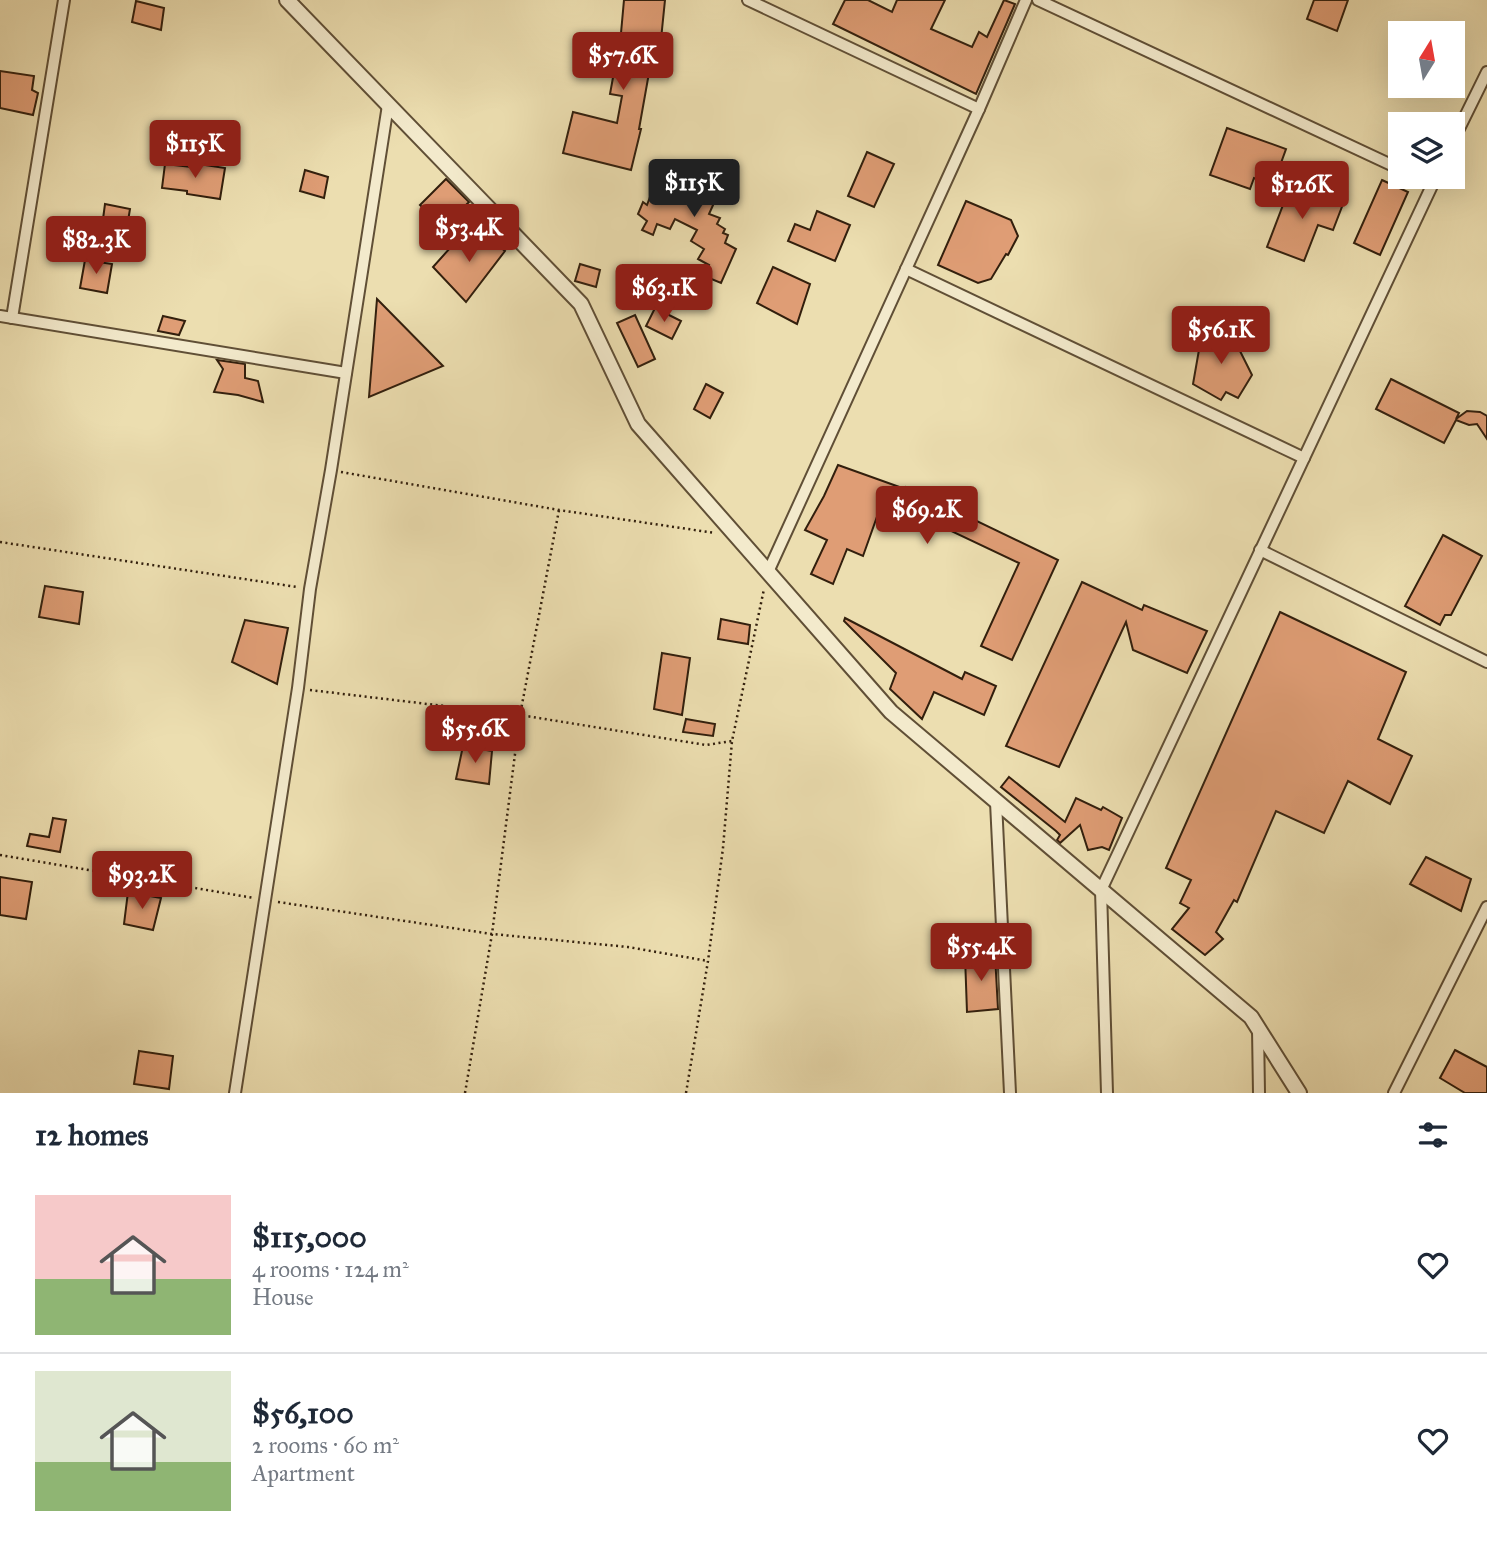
<!DOCTYPE html>
<meta charset="utf-8">
<style>
body{margin:0;font-family:"IM FELL Great Primer",serif;background:#f6f6f7;color:#1f2937;height:100vh;display:flex;flex-direction:column;font-size:26px;white-space:nowrap}
*{box-sizing:border-box;margin:0}
p{font-size:23px;color:#747a83}
.icon{flex:none;width:38px;height:38px;fill:none;stroke:currentColor;stroke-width:2;stroke-linecap:round;stroke-linejoin:round}
.map{position:relative;height:1093px;overflow:hidden}
.sheet{display:flex;flex-direction:column;background:#fff;flex:1}
.sheet>*{flex:none}
.needle{width:46px;rotate:11deg}
.buttons{position:absolute;left:1388px;top:21px;display:grid;gap:14px}
.buttons a{display:grid;place-items:center;width:77px;height:77px;border-radius:0px;background:#fff;box-shadow:0 7px 28px #0002;font-size:35px}
.price{position:absolute;translate:-50% -60px;padding:0 16px;border-radius:7px;background:#8f2418;color:#fff;font-size:23px;line-height:46px;filter:drop-shadow(0 2px 4px #0008)}
.price::after{content:'';position:absolute;left:50%;top:42px;width:21px;height:16px;margin-left:-10px;background:inherit;clip-path:polygon(0 0,100% 0,50% 100%)}
.price.active{background:#222;color:#fff}
ul{padding:0;list-style:none}
li{display:flex;align-items:center;gap:21px;height:175px;padding:0 35px}
li+li{border-top:2px solid #e0e1e3}
li span{display:grid;place-items:center;flex:none;width:196px;height:140px;border-radius:0px;color:#555}
li>.icon{margin-inline-start:auto}
span .icon{width:84px;height:84px;fill:#fffc;stroke-width:1}
li b{font-size:30px}
h2{display:flex;justify-content:space-between;align-items:center;height:84px;padding:0 35px;font-size:30px}
.map>svg:first-child{display:block}
.building{fill:#df9d75;stroke:#321f0d;stroke-width:2}
.lines{fill:none;stroke-linecap:round;stroke-linejoin:round}
.minor-casing{stroke:#604f36;stroke-width:14}
.tertiary-casing{stroke:#604f36;stroke-width:18}
.path{stroke:#321f0d;stroke-width:2.5;stroke-dasharray:2 3.5;stroke-linecap:butt}
.minor{stroke:#f3eacc;stroke-width:10}
.tertiary{stroke:#f3eacc;stroke-width:14}
</style>
<div class="map">
<svg width="1487" height="1093" viewBox="0 0 1487 1093">
<rect width="100%" height="100%" fill="#ecdeb0"/>
<filter id="stains"><feTurbulence type="fractalNoise" baseFrequency=".00286" numOctaves="4"/><feColorMatrix values="0 0 0 0 .2 0 0 0 0 .09 0 0 0 0 .02 0 0 0 .5 -.17"/></filter>
<radialGradient id="worn" r=".72"><stop offset=".6" stop-color="#630" stop-opacity="0"/><stop offset="1" stop-color="#630" stop-opacity=".3"/></radialGradient>
<!-- building -->
<g class="building">
<path d="M624,0H665L659,59L652,56L639,129H641L631,170L563,153L573,112L617,123L622,96L610,94L614,72L629,75L634,49L620,44Z"/>
<path d="M845,0H868L892,12L897,0H945L931,29L972,47L979,32L987,37L1004,0L1015,4L976,94L833,24Z"/>
<path d="M1314,0H1348L1337,31L1307,19Z"/>
<path d="M136,1L164,8L161,30L132,22Z"/>
<path d="M0,71L34,76L32,90L38,93L33,115L0,108Z"/>
<path d="M1227,128L1286,149L1273,185L1254,178L1250,189L1210,175Z"/>
<path d="M867,152L894,164L874,207L848,196Z"/>
<path d="M192,163L225,168L220,199L187,194V191L162,188L165,164L191,167Z"/>
<path d="M688,165L723,183L709,214L720,218L717,224L725,229L723,233L728,235L725,243L736,249L721,283L704,276L709,265L698,259L704,249L691,241L697,230L675,219L670,229L657,224L653,235L642,230L647,221L638,214L643,202L647,205L650,197L658,200L659,196L668,199V194L674,196Z"/>
<path d="M305,170L328,177L324,198L300,191Z"/>
<path d="M446,179L469,202L463,208L468,213L448,233L420,205Z"/>
<path d="M1382,180L1408,192L1380,255L1354,243Z"/>
<path d="M1291,184L1343,204L1333,230L1318,225L1304,261L1267,247Z"/>
<path d="M966,201L1011,220L1018,236L1008,255L1006,254L991,279L978,283L938,265Z"/>
<path d="M105,204L130,209L125,239L101,234Z"/>
<path d="M817,211L850,225L835,261L788,241L795,224L810,230Z"/>
<path d="M481,231L505,251L466,302L433,267L459,238L469,245Z"/>
<path d="M85,260L112,264L107,293L80,288Z"/>
<path d="M580,264L600,270L596,287L575,281Z"/>
<path d="M773,267L810,284L797,324L757,303Z"/>
<path d="M377,299L443,366L369,397Z"/>
<path d="M655,308L681,321L672,339L646,326Z"/>
<path d="M635,315L655,359L638,367L617,323Z"/>
<path d="M163,316L185,321L179,335L158,331Z"/>
<path d="M1203,327L1235,341L1252,375L1238,398L1226,392L1221,400L1193,384Z"/>
<path d="M217,360L245,364V378L258,381L263,402L238,395L214,392L223,369Z"/>
<path d="M1391,379L1459,413L1456,419L1467,411L1480,412L1487,416V439L1477,424L1469,425L1456,420L1444,443L1376,409Z"/>
<path d="M706,384L723,393L710,418L694,409Z"/>
<path d="M838,465L905,489L906,487L1058,560L1012,660L981,646L1019,563L888,501L883,515L878,514L863,556L847,549L833,584L811,574L827,540L805,530L824,496Z"/>
<path d="M1443,535L1482,556L1451,615H1445L1440,625L1405,606Z"/>
<path d="M1082,582L1142,610L1144,605L1207,631L1187,673L1133,650L1126,622L1059,767L1006,746Z"/>
<path d="M45,586L83,592L79,624L39,617Z"/>
<path d="M1280,612L1406,672L1378,739L1412,756L1390,804L1348,781L1324,833L1276,811L1237,902L1234,900L1216,932L1223,939L1205,955L1172,929L1189,908L1180,903L1191,880L1166,868Z"/>
<path d="M845,618L962,679L965,672L996,686L984,715L934,692L922,719L890,689L896,673L844,621Z"/>
<path d="M721,619L750,625L748,644L718,639Z"/>
<path d="M245,620L288,628L277,684L232,662Z"/>
<path d="M662,653L690,658L682,715L654,709Z"/>
<path d="M686,719L715,724L713,736L683,732Z"/>
<path d="M463,746L492,751L489,784L456,779Z"/>
<path d="M1009,777L1065,822L1076,798L1101,810L1103,807L1122,818L1109,850L1102,847L1088,850L1080,825L1060,843L1057,840L1060,835L1056,831L1001,787Z"/>
<path d="M53,818L66,820L60,852L27,846L30,834L49,837Z"/>
<path d="M1426,857L1471,879L1461,911L1410,884Z"/>
<path d="M0,877L32,882L26,919L0,915Z"/>
<path d="M128,892L161,898L153,930L124,924Z"/>
<path d="M995,955L998,1009L967,1012L965,956Z"/>
<path d="M1455,1050L1487,1067V1093H1465L1440,1078Z"/>
<path d="M139,1051L173,1056L169,1089L134,1084Z"/>
</g>
<g class="lines">
<defs>
<g id="minor">
<path d="M748,0L979,109"/>
<path d="M1038,0L1400,169"/>
<path d="M1452,143L1487,72"/>
<path d="M1417,177L1433,184"/>
<path d="M906,269L1304,458"/>
<path d="M0,316L346,373"/>
<path d="M12,318L64,0"/>
<path d="M1260,550L1487,662"/>
<path d="M768,572L979,109L1026,0"/>
<path d="M996,802L1010,1093"/>
<path d="M1258,1029L1259,1093"/>
<path d="M235,1093L298,688L310,589L331,470L388,105"/>
<path d="M1107,1093L1101,890L1436,177"/>
<path d="M1394,1093L1487,907"/>
</g>
<path id="tertiary" d="M287,0L581,304L638,424L891,712L1251,1017L1299,1093"/>
</defs>
<!-- minor casing -->
<use href="#minor" class="minor-casing"/>
<!-- tertiary casing -->
<use href="#tertiary" class="tertiary-casing"/>
<!-- path -->
<g class="path">
<path d="M341,472L559,510L715,533"/>
<path d="M0,542L297,587"/>
<path d="M310,690L520,715L706,745L732,741"/>
<path d="M0,855L254,898"/>
<path d="M278,902L492,934L628,947L708,961"/>
<path d="M465,1093L492,934L520,715L559,510"/>
<path d="M686,1093L708,961L723,848L732,741L764,589"/>
</g>
<!-- minor -->
<use href="#minor" class="minor"/>
<!-- tertiary -->
<use href="#tertiary" class="tertiary"/>
</g>
<rect width="100%" height="100%" filter="url(#stains)"/>
<rect width="100%" height="100%" fill="url(#worn)"/>
</svg>
<div class="buttons">
<a><svg class="needle" viewBox="-14 -14 28 28"><path d="M0-13l5 13h-10z" fill="#e53935"/><path d="M0 13l5-13h-10z" fill="#747a83"/></svg></a>
<a><svg class="icon" aria-label="layers" viewBox="0 0 24 24"><path d="M12 4l9 5-9 5-9-5zM3 14l9 5 9-5"/></svg></a>
</div>
<b class="price" style="left:623px;top:92px">$57.6K</b>
<b class="price" style="left:195px;top:180px">$115K</b>
<b class="price active" style="left:694px;top:219px">$115K</b>
<b class="price" style="left:1302px;top:221px">$126K</b>
<b class="price" style="left:469px;top:264px">$53.4K</b>
<b class="price" style="left:96px;top:276px">$82.3K</b>
<b class="price" style="left:664px;top:324px">$63.1K</b>
<b class="price" style="left:1221px;top:366px">$56.1K</b>
<b class="price" style="left:927px;top:546px">$69.2K</b>
<b class="price" style="left:475px;top:765px">$55.6K</b>
<b class="price" style="left:142px;top:911px">$93.2K</b>
<b class="price" style="left:981px;top:983px">$55.4K</b>
</div>
<section class="sheet">
<h2>12 homes<svg class="icon" aria-label="filters" viewBox="0 0 24 24"><path d="M4 7h16M4 17h16"/><circle cx="9" cy="7" r="2"/><circle cx="15" cy="17" r="2"/></svg></h2>
<ul>
<li><span style="background:linear-gradient(#f6c9c9 60%,#8fb573 0)"><svg class="icon" aria-label="home" viewBox="0 0 24 24"><path d="M3 11l9-7 9 7M6 9v11h12V9"/></svg></span><div><b>$115,000</b><p>4 rooms · 124 m²</p><p>House</p></div><svg class="icon" aria-label="heart" viewBox="0 0 24 24"><path d="M12 20l-8-8c-3-5 5-10 8-4 3-6 11-1 8 4z"/></svg></li>
<li><span style="background:linear-gradient(#dfe7d0 65%,#8fb573 0)"><svg class="icon" aria-label="home" viewBox="0 0 24 24"><path d="M3 11l9-7 9 7M6 9v11h12V9"/></svg></span><div><b>$56,100</b><p>2 rooms · 60 m²</p><p>Apartment</p></div><svg class="icon" aria-label="heart" viewBox="0 0 24 24"><path d="M12 20l-8-8c-3-5 5-10 8-4 3-6 11-1 8 4z"/></svg></li>
</ul>
</section>
